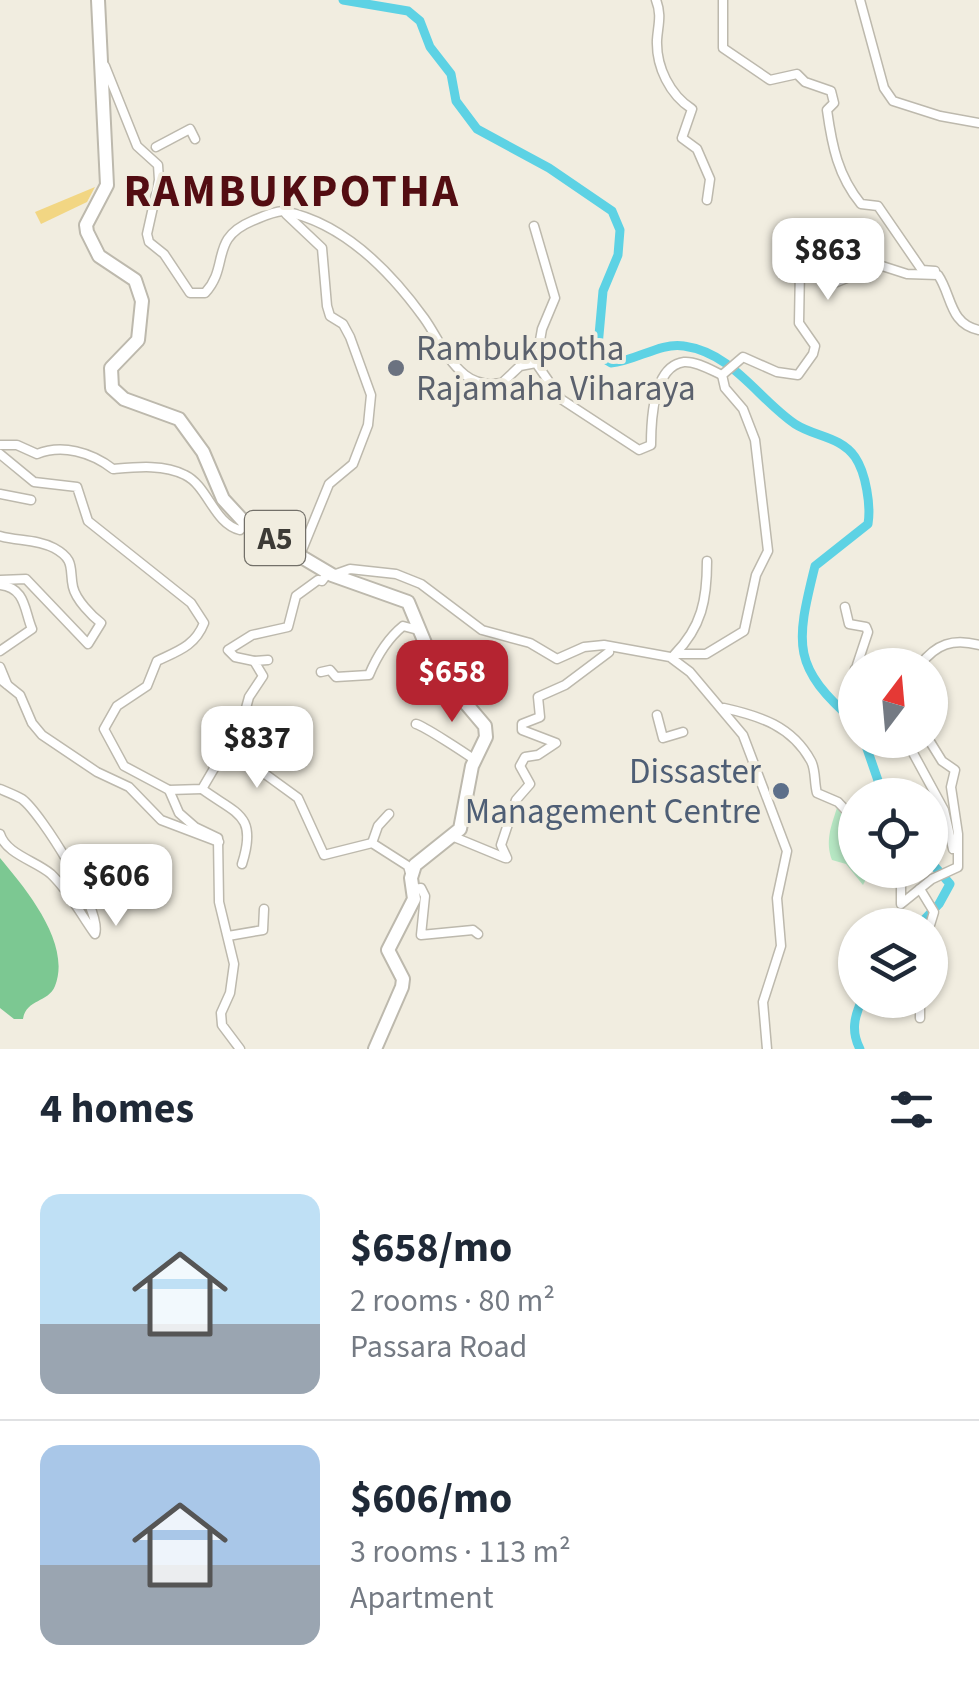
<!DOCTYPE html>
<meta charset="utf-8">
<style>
body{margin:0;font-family:"Source Sans 3",sans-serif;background:#f6f6f7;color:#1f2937;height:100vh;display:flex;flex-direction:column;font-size:38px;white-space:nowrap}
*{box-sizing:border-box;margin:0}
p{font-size:32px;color:#747a83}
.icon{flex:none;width:55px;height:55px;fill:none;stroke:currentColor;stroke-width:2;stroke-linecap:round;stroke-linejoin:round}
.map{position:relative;height:1049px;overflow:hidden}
.panel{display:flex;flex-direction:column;background:#fff;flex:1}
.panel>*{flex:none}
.needle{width:65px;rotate:16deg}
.fabs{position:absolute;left:838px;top:648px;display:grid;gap:20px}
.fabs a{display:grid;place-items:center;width:110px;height:110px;border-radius:50%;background:#fff;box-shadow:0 2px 8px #0004;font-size:50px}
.price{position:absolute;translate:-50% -85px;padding:0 22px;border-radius:20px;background:#fff;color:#222;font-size:32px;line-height:65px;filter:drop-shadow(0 2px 5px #0008)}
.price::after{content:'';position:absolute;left:50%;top:60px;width:30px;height:22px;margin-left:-15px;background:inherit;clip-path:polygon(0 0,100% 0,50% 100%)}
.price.active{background:#b52431;color:#fff}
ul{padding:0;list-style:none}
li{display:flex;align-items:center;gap:30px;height:250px;padding:0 40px}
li+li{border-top:2px solid #e0e1e3}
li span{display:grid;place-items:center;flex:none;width:280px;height:200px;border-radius:20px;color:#555}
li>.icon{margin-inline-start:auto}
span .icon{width:120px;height:120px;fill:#fffc;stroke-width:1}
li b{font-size:42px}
h2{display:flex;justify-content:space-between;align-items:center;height:120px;padding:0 40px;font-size:42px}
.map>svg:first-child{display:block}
.green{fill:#b6e7c3}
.forest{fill:#7cc892}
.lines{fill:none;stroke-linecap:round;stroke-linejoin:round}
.river{stroke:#5dd2e4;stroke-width:9}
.building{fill:#f2d683}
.minor-casing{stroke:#bdb9ad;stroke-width:11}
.highway-casing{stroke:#bdb9ad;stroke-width:16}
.minor{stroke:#fff;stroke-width:8}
.highway{stroke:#fff;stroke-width:12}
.worship-dot{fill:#6b7280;stroke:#f1ede0;stroke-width:4}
.service-dot{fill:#5c6f8a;stroke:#f1ede0;stroke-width:4}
.labels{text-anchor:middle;stroke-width:8;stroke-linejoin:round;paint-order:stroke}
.shield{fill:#f1ede0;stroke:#737069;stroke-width:2.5}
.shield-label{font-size:32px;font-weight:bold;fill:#3d3b36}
.worship-label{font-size:35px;fill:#5b616d;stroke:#f1ede0;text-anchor:start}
.service-label{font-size:35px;fill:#4e5e75;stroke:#f1ede0;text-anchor:end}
.district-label{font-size:45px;font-weight:bold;letter-spacing:2.5px;fill:#530d12;stroke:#f1ede0}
</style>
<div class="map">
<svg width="979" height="1049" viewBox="0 0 979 1049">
<rect width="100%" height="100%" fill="#f1ede0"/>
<!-- green -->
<path class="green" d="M837,808L855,831V870H865L867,877L863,885L846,864L832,860C825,842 831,826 837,808Z"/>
<!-- forest -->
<path class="forest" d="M0,858C25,888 72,943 55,986C48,1003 26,999 23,1019H14L0,1008Z"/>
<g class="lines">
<!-- river -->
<g class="river">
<path d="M343,0L408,11L420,21L430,47L451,74L456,101L477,129L549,168L612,211L620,230L618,255L603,291L598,346L601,357L611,363C636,361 660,342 684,346C733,353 758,399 795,424C815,437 840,436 855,457C866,473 871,506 868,524L815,566C795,646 792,667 855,722"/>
<path d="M864,740L883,795"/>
<path d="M919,925L939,904L950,884L930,861"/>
<path d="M860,1049C851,1032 854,1017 862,1000"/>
</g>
</g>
<!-- building -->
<path class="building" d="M95,187L87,202L41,224L35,212Z"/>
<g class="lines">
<defs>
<g id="minor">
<path d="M656,0C662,15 658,25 657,40C656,67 670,95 692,109L682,138L697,149L710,179L707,200"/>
<path d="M723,0V48L770,80L797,74L805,82L831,91L834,103L827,110C832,146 838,176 861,204L878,206L922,270L935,271"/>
<path d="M860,0L884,88L893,101L940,116L979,123"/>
<path d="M105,66L137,146L158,165L159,180L147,234L149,242L164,254L190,293H205C230,266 209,239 252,221C262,217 271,212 283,211C342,222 390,271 424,318C437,336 446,360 465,375C475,383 489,385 502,383L520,366L536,363L561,399L639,450L651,445C651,422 653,366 684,362C696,361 711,370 722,375"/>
<path d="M156,147L190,129L195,139"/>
<path d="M286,214L322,248L327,306L330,316L343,324L350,337L371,395L368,425L353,464L329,484L300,555"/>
<path d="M534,226L555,298L542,329L536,363"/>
<path d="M0,445H17L37,454C62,444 91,452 113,469C136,467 164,464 185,475C208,486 214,524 240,530L246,524"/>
<path d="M0,454L34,482L77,487L88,521L191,603L204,623C195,646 178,651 157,661L147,686L117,706L104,729L124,766L169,790L179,813L195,827L218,838L219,902L234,964L230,993L221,1013L222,1025L240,1049"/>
<path d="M0,494L31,500"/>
<path d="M0,536C17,541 37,539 54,548C76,560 69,569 73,587C76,600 92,616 101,623L88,644L26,579L0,580"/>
<path d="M333,575L350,569L396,574L421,584L482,630L530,643L557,659L584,647L604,645L670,657L690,672L743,735L787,851L777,898L781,946L763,1002L767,1049"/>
<path d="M0,585C26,588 24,610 32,629L0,651"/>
<path d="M845,607L849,624L866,627L868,632L857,665"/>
<path d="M677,654H706L744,631L756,575L768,551L755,440L743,409L725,388L722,375L743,357L777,372L798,375L813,354L815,346L799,323L800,268L784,240L785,234L793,233L832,284L879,265L907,274L938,275C952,295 949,324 979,330"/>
<path d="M674,655C702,627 707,599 707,561"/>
<path d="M268,660L254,661L263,676L249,697L243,719L255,738L254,766L298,798L324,855L372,843L408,866L410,873"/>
<path d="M254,661L235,657L228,650L252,635L288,627L296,596L318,580L322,581L328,573"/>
<path d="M920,665C936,644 953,638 979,645"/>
<path d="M0,667L7,684"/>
<path d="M855,669V688"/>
<path d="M321,672L330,670L336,677L369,675C377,656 387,639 403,626L418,630"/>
<path d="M0,679L20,695L32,723L42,735L97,772L129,787L161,820L219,842"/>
<path d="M724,708C760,716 792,726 811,761C816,770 814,783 817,793L838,802L855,820"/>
<path d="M657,715L663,738L683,732"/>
<path d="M416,724C424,726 465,753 475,760"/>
<path d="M906,740L944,810L953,849"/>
<path d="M0,789C7,792 15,795 22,799C41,813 103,912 95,934C81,915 70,892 51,874C36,861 6,854 0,834"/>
<path d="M202,789C236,814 258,814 242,864"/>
<path d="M169,790L202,789L243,719"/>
<path d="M454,837L505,858"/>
<path d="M372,843L378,826L389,814"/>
<path d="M507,858L501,845L516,800L530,784L520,766L525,757L538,755L556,743L522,730V724L540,717L538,697L565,685L609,652"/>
<path d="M901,870V904L932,879L958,867V834L951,787L955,770L942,761L929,740"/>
<path d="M413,889L421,888L425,896L421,935L473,930L478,934"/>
<path d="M920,889L934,912L930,925"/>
<path d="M228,936L263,930L264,909"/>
<path d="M920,1018V1000"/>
</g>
<path id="highway" d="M98,0L107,185L86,225L87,232L99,256L135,280L142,301L138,340L111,368L112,388L124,399L179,419L203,452L223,499L246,524L332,575L408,602L435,667L485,726L486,737L472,766L460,829L415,865L411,878L414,899L388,950L403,979L402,987L375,1049"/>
</defs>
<!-- minor casing -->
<use href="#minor" class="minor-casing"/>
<!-- highway casing -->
<use href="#highway" class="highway-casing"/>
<!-- minor -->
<use href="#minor" class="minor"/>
<!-- highway -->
<use href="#highway" class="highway"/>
</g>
<!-- markers -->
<circle class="worship-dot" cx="396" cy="368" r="10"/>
<circle class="service-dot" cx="781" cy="791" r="10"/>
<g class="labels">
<!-- shield labels -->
<rect class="shield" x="245" y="511" width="60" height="54" rx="8"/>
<g class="shield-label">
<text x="275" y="549">A5</text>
</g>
<!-- worship labels -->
<g class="worship-label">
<text x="416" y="360">Rambukpotha<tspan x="416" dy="40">Rajamaha Viharaya</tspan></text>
</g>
<!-- service labels -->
<g class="service-label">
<text x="761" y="783">Dissaster<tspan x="761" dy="40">Management Centre</tspan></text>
</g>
<!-- district labels -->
<g class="district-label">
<text x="292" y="206">RAMBUKPOTHA</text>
</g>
</g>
</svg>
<div class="fabs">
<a><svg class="needle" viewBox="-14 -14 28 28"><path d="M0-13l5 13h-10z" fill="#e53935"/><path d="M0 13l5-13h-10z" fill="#747a83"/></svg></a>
<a><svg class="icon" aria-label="locate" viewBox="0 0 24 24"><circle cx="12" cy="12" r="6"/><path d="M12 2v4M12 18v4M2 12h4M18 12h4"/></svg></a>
<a><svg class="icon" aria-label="layers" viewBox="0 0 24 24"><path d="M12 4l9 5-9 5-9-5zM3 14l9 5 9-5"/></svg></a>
</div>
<b class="price" style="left:828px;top:303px">$863</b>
<b class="price active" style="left:452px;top:725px">$658</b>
<b class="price" style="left:257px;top:791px">$837</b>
<b class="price" style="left:116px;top:929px">$606</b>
</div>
<section class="panel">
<h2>4 homes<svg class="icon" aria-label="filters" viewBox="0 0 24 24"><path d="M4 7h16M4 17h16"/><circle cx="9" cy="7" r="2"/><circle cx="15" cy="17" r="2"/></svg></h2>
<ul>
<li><span style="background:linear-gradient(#bfe0f5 65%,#9aa5b1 0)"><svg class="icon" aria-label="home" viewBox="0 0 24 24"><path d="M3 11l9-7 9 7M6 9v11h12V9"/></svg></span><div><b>$658/mo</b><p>2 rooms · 80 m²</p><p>Passara Road</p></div></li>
<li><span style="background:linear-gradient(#a9c7e8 60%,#9aa5b1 0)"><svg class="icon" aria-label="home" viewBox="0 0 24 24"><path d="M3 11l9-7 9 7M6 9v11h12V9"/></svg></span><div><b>$606/mo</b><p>3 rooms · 113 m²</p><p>Apartment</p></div></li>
</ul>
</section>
